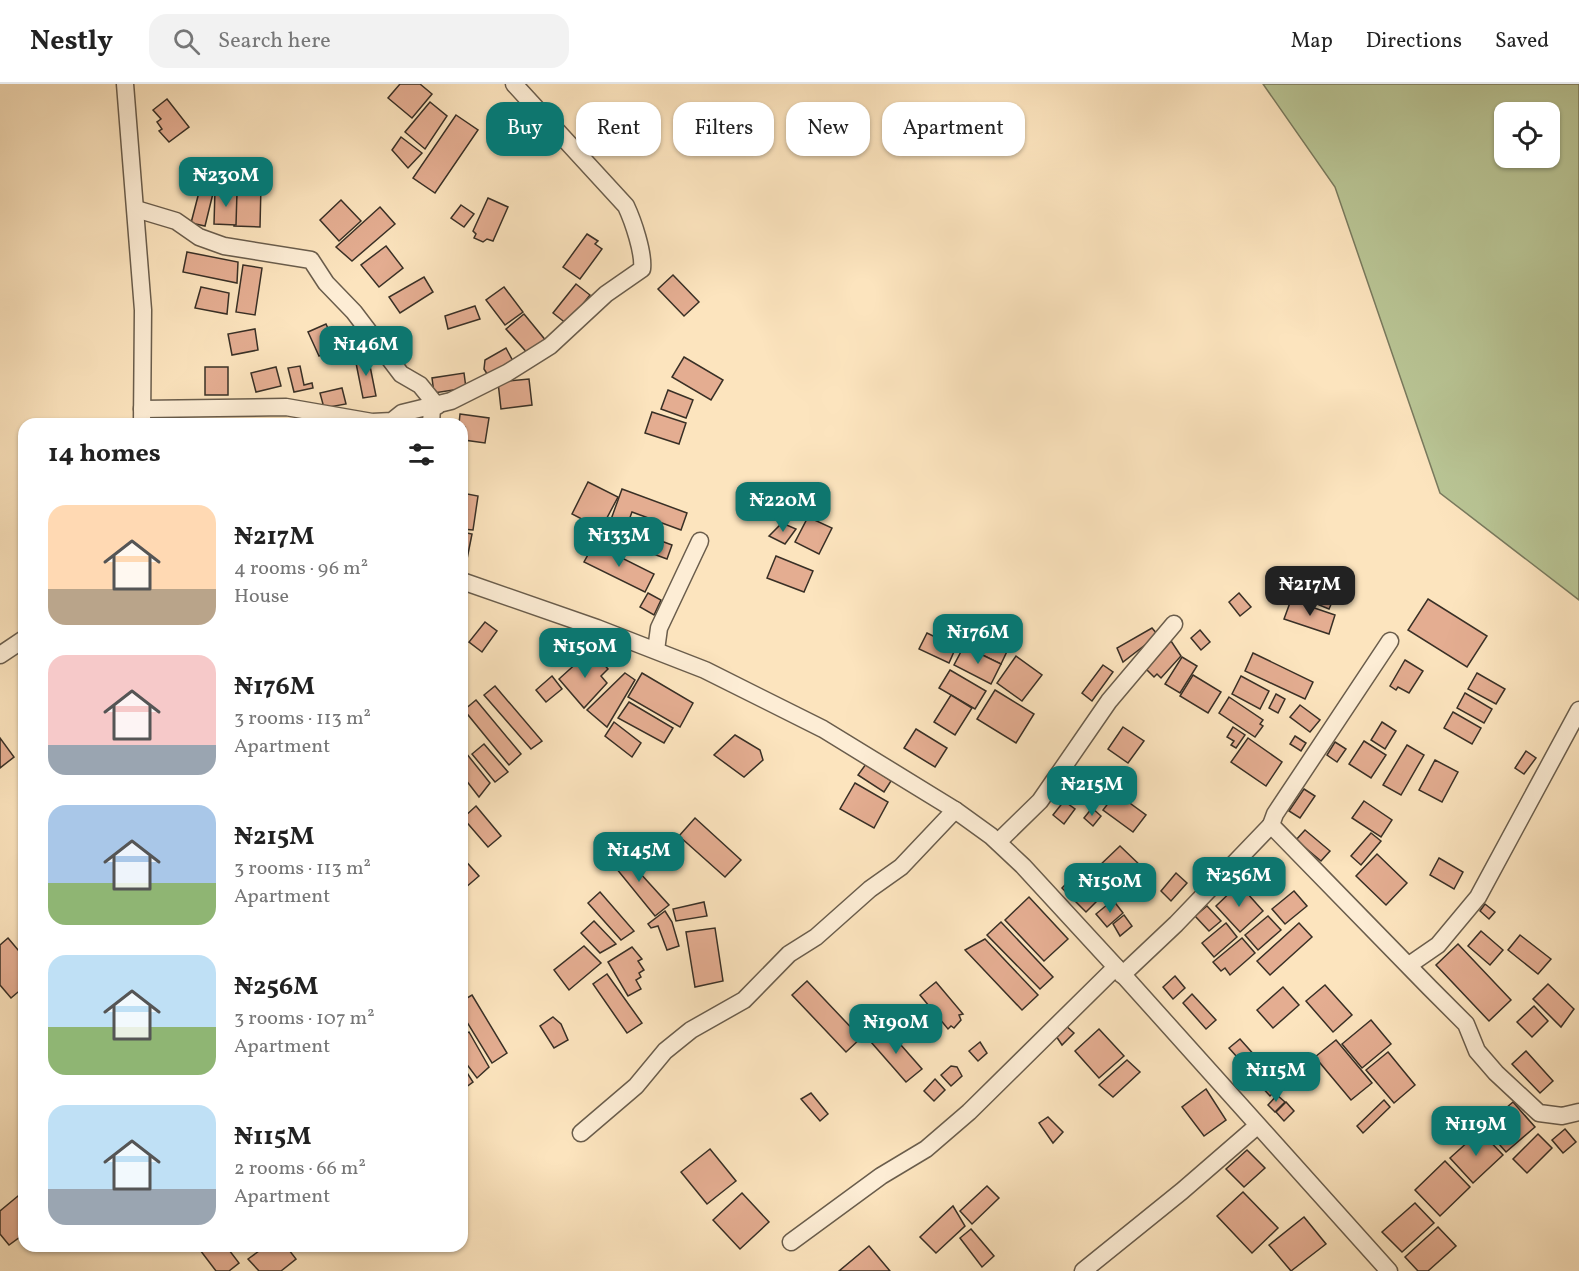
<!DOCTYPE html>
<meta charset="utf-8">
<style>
body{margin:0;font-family:Vollkorn,serif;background:#f2f2f2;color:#222;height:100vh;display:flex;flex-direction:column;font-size:22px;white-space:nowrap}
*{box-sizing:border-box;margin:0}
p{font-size:20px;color:#767676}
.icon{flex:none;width:33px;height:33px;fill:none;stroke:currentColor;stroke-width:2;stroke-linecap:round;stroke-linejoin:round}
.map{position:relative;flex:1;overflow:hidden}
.side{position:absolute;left:18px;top:334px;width:450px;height:834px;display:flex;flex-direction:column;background:#fff;border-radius:18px;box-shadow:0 2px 4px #0004}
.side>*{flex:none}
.banner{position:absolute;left:486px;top:18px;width:570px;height:54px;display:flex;gap:12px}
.tools{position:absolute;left:1494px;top:18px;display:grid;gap:12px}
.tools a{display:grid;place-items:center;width:66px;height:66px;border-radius:12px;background:#fff;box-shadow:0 2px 4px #0004;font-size:30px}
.price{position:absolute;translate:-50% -51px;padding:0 14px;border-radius:12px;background:#0f766e;color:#fff;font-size:20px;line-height:39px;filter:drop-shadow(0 2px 3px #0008)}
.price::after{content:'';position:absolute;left:50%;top:36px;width:18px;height:14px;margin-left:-9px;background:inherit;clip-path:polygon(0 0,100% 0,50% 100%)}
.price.on{background:#222;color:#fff}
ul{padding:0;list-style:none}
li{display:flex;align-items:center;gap:18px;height:150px;padding:0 30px}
li span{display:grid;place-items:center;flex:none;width:168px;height:120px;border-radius:18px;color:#555}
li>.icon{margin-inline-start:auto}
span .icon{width:72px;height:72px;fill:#fffc;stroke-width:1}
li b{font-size:26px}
h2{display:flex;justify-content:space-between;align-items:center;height:72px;padding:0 30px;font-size:26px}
.pill{padding:0 21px;border-radius:18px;background:#fff;box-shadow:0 2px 4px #0004;font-size:21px;line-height:54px}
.pill.on{background:#0f766e;color:#fff}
header{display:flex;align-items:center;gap:36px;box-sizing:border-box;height:84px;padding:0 30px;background:#fff;border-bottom:2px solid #e0e0e0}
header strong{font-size:28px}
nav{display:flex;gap:33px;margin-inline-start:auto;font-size:21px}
.search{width:420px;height:54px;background:#f2f2f2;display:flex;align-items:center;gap:15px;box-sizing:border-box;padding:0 21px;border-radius:18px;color:#767676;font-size:22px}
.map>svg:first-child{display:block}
.green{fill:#b9c595;stroke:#797a5e;stroke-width:1.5;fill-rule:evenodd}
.building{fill:#e4ad91;stroke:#393026;stroke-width:1.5}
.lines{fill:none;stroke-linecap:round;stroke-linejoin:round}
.street-casing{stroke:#6a5d4c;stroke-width:19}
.street{stroke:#fdedd5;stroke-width:16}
</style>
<header>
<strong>Nestly</strong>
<div class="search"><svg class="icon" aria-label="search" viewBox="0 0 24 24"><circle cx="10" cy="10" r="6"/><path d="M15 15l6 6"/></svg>Search here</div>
<nav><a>Map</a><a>Directions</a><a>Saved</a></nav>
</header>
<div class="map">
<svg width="1579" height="1187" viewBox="0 0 1579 1187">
<rect width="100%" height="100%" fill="#fce4be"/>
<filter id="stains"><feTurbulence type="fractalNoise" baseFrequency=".00333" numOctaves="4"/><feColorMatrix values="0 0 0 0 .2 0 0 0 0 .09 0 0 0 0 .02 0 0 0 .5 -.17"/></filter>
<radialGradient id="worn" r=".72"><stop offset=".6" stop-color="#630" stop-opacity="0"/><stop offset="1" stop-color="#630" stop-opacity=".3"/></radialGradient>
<!-- green -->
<path class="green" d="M1263,0H1579V516L1440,409L1335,103ZM1504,28H1550V74H1504Z"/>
<!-- building -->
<g class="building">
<path d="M400,0H420L432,10L412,34L388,14Z"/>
<path d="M167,15L189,43L169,58L159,47L162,45L157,38L161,35L153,26Z"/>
<path d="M430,18L447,32L425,65L405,48Z"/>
<path d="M456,31L478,46L435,109L413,94Z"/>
<path d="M401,53L422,69L408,84L392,66Z"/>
<path d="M204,89L217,93L205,142L191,139Z"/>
<path d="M235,101H261L260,143L234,142L237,107Z"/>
<path d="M215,106L237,107L236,141L214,140Z"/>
<path d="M488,114L508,123L493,157L487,155L483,158L474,154L476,150L473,147Z"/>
<path d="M341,116L361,137L339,157L320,136Z"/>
<path d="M461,121L474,130L464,143L451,134Z"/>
<path d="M380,123L395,140L352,177L336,163Z"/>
<path d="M587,150L598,157L595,160L602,165L580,195L563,183Z"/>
<path d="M386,162L403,184L379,203L361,181Z"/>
<path d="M187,168L238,178L237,199L183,188Z"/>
<path d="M243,181L262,184L255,231L236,228Z"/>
<path d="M673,191L699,218L684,232L658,205Z"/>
<path d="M424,193L433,208L400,229L389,213Z"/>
<path d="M576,200L590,211L567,240L553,229Z"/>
<path d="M201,203L229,209L227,230L195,224Z"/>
<path d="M504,203L523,228L505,241L486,216Z"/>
<path d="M475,222L480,235L448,245L445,232Z"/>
<path d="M524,230L547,258L530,272L506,245Z"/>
<path d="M326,240L337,264L319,272L308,248Z"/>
<path d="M255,245L258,266L232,271L228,250Z"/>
<path d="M506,264L514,279L489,293L484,285L485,276Z"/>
<path d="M368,272L376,312L363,314L355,274Z"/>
<path d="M684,273L723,296L711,316L672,293Z"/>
<path d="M300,282L304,301L312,299L313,304L294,308L288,284Z"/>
<rect x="205" y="283" width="23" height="28"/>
<path d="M276,283L281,302L256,308L251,289Z"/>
<path d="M464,289L466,304L434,309L432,294Z"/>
<path d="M529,295L532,321L501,325L498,298Z"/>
<path d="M342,304L346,320L324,324L320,309Z"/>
<path d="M668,306L693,316L686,334L661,325Z"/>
<path d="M652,328L686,339L679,360L645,349Z"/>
<path d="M460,330L489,334L485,359L464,356L465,343L459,340Z"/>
<path d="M588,398L618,413L601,445L572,430Z"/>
<path d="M622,405L687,429L681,446L632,428L626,444L672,461L667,475L605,452Z"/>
<path d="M462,409L478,412L473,446L462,445Z"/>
<path d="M808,433L832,444L819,470L795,458Z"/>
<path d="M782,439L796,445L785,460L769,452Z"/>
<path d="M462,448L472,450L467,475L462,474Z"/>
<path d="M594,460L654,490L645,508L584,478Z"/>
<path d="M776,472L813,487L804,508L767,494Z"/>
<path d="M1294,492L1336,509L1329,525L1288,508Z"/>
<path d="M648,509L661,516L654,531L640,523Z"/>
<path d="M1239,509L1251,523L1240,532L1229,518Z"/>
<path d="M1428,515L1487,552L1467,583L1408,546Z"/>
<path d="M1291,516L1335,531L1329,550L1284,535Z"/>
<path d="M485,538L497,547L482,568L469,558Z"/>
<path d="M974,543L1010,561L1001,580L964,562Z"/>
<path d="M1152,544L1158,551L1123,578L1117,564Z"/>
<path d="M1200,546L1210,558L1201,566L1191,554Z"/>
<path d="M927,549L956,563L949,579L919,565Z"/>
<path d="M1171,557L1181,572L1161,594L1157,590L1154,593L1146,585Z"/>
<path d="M964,562L1001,580L991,600L954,581Z"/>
<path d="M591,566L608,585L601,592L607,599L584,624L559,595Z"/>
<path d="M1253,569L1313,598L1305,615L1245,587Z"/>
<path d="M1016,572L1042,591L1022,617L997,599Z"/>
<path d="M1182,573L1197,582L1180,609L1165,600Z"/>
<path d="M1405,576L1423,587L1409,609L1398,603L1396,606L1390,602Z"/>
<path d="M1103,581L1113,588L1092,617L1082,609Z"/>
<path d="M950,586L986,607L975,625L939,604Z"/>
<path d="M625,589L635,596L607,643L587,626Z"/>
<path d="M642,589L693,619L680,643L628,613Z"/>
<path d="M1477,589L1505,605L1496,620L1468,605Z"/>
<path d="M1193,591L1221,608L1208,629L1180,612Z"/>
<path d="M552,592L562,605L546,618L536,606Z"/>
<path d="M1241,592L1269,607L1260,625L1232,610Z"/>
<path d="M495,602L542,657L531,665L484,611Z"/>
<path d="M995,606L1034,630L1016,659L977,635Z"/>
<path d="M1465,609L1492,625L1484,639L1457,624Z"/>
<path d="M1276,610L1285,615L1278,629L1269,624Z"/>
<path d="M951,611L972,624L955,651L934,638Z"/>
<path d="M1229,613L1263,636L1260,640L1263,642L1255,653L1219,629Z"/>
<path d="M476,616L521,670L509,681L464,626Z"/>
<path d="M629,618L673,644L664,659L618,634Z"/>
<path d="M1300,621L1320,636L1310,648L1290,633Z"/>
<path d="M1453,628L1481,644L1472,660L1444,644Z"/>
<path d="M614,638L641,659L632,673L605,652Z"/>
<path d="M1382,638L1396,647L1385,665L1371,656Z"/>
<path d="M1123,643L1144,657L1128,679L1108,665Z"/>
<path d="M1233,643L1245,651L1236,664L1231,661L1234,657L1227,653Z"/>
<path d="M916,645L947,664L935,683L904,664Z"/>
<path d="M735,651L760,666L763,676L744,693L714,671Z"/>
<path d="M1295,652L1306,659L1301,667L1290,660Z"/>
<path d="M0,654L14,673L0,684Z"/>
<path d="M1248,654L1282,678L1266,702L1231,678Z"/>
<path d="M1364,657L1386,671L1371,694L1349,680Z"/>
<path d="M1335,658L1346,665L1337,678L1327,671Z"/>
<path d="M484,660L508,688L495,698L472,670Z"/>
<path d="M1407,661L1424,671L1401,711L1383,701Z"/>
<path d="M462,664L490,699L479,713L462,691Z"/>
<path d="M1526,667L1536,674L1524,690L1515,684Z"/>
<path d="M1435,676L1458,688L1442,718L1419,706Z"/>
<path d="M866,680L891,697L884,708L858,691Z"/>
<path d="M855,699L888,718L874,744L840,725Z"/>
<path d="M1304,705L1315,712L1300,734L1289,727Z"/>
<path d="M1116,709L1146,731L1133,748L1103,726Z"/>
<path d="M1064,717L1075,725L1064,740L1053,731Z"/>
<path d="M1364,717L1392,736L1381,753L1352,734Z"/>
<path d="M476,722L501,752L488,763L463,734Z"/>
<path d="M1092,724L1101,732L1093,742L1084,734Z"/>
<path d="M695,734L741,776L725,793L679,752Z"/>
<path d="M1305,746L1330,767L1321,777L1296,756Z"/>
<path d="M1371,749L1381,757L1361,781L1351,772Z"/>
<path d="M1120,762L1143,784L1120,807L1097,784Z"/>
<path d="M619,766L669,821L655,832L607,773Z"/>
<path d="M1377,770L1407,799L1386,821L1356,792Z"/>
<path d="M462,773L479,792L465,804L462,800Z"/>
<path d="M1439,774L1463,788L1454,805L1430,791Z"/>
<path d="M1086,780L1110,804L1086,828L1062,804Z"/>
<path d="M1176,789L1187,799L1171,817L1161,807Z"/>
<path d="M1239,800L1263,827L1240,848L1216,822Z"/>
<path d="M1294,807L1307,822L1285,840L1272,825Z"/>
<path d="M600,808L634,847L621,856L588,819Z"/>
<path d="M1029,813L1068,855L1044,877L1005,836Z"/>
<path d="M1113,816L1123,829L1107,843L1096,830Z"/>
<path d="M704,818L707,832L676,837L673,825Z"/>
<path d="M1485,820L1495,828L1489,835L1480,827Z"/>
<path d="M1207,822L1221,837L1209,847L1195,832Z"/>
<path d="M665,827L672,838L679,862L667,866L658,842L651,844L648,840Z"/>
<path d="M1124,831L1132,842L1120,852L1113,840Z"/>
<path d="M1268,832L1281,846L1258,866L1245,851Z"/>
<path d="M594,837L616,860L600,869L581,849Z"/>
<path d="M1001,838L1053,893L1040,905L987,851Z"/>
<path d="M1226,839L1237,853L1214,873L1202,859Z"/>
<path d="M1299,839L1312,853L1270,891L1257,877Z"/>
<path d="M715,844L723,897L695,903L686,848Z"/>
<path d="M1481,847L1503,866L1490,881L1468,862Z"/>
<path d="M1520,851L1551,875L1538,890L1508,866Z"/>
<path d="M8,854L24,873V903L11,914L0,901V861Z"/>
<path d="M1242,854L1255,869L1230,891L1225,884L1221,887L1213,878Z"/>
<path d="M985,855L1038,911L1022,926L965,866Z"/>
<path d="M1458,860L1511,916L1489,937L1436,881Z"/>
<path d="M584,862L601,879L569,906L554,886Z"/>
<path d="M632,863L642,875L638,877L644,886L639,889L641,893L636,896L641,905L628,912L608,878Z"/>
<path d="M607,890L642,939L627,949L593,900Z"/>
<path d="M1175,892L1185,904L1173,915L1163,903Z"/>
<path d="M807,897L861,954L846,968L792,911Z"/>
<path d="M936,898L963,930L959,931L961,936L954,944L951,942L948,945L920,911Z"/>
<path d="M1548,900L1574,925L1561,943L1533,915Z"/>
<path d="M1325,901L1352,931L1333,948L1306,917Z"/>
<path d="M1283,903L1299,921L1273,944L1257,926Z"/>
<path d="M1192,910L1216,936L1206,945L1183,919Z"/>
<path d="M472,911L507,969L492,979L462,930V917Z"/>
<path d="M1534,922L1548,937L1532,953L1517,938Z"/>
<path d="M553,933L561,940L568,956L554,964L540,942Z"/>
<path d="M1371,936L1391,960L1362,984L1342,960Z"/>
<path d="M1064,940L1074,949L1062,961L1054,949Z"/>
<path d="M886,944L922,985L906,998L871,958Z"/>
<path d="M1099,945L1124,972L1099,994L1075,967Z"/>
<path d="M469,948L489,983L477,994L462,974V953Z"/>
<path d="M1240,955L1256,973L1245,982L1229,964Z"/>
<path d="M1336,956L1372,999L1351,1016L1315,973Z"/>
<path d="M980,958L987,969L978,977L969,967Z"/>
<path d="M1526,967L1553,997L1540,1009L1512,980Z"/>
<path d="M1388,968L1415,1001L1394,1019L1366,986Z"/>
<path d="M1127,976L1140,988L1113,1013L1099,1001Z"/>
<path d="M462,981L473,998L462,1006Z"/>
<path d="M951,982L957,983L962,992L951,1002L941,991Z"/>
<path d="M1266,992L1278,1004L1270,1012L1258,999Z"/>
<path d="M935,995L945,1006L934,1017L924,1007Z"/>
<path d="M1206,1005L1226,1036L1204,1052L1182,1023Z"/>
<path d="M811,1009L828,1030L820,1037L801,1015Z"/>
<path d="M1277,1011L1285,1018L1275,1028L1268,1021Z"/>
<path d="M1384,1016L1390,1023L1363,1049L1357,1042Z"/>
<path d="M1286,1018L1294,1027L1284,1037L1276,1028Z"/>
<path d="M1513,1018L1535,1043L1506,1068L1484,1043Z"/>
<path d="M1048,1033L1063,1048L1053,1059L1039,1039Z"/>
<path d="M1565,1045L1576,1058L1563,1069L1552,1056Z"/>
<path d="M1480,1047L1503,1071L1473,1099L1450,1074Z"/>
<path d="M1538,1050L1552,1064L1527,1089L1513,1075Z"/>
<path d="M710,1065L736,1097L707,1120L681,1088Z"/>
<path d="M1247,1066L1265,1084L1244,1103L1226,1085Z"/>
<path d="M1445,1077L1470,1103L1440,1132L1415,1106Z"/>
<path d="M987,1102L999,1114L972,1140L960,1127Z"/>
<path d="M1243,1108L1278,1144L1252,1169L1217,1132Z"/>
<path d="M742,1109L769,1138L740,1165L713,1136Z"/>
<path d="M18,1112L24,1120V1150L9,1161L0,1150V1127Z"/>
<path d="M1415,1119L1434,1139L1402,1168L1382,1148Z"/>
<path d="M953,1122L965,1142L936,1169L920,1153Z"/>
<path d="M1304,1133L1326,1160L1291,1187L1269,1161Z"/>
<path d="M1438,1143L1456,1162L1428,1187H1418L1405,1173Z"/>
<path d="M971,1145L994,1172L982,1183L960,1154Z"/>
<path d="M197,1162H226L239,1179L229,1187H216Z"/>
<path d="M266,1162H286L296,1175L281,1187H259L248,1175Z"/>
<path d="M869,1162L890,1187H839Z"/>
</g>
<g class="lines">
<defs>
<g id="street">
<path d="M125,0L143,226L142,340"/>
<path d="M136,125L176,137L199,153L224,162L311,176L326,199L354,228L401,290L420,301L437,322"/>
<path d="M142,325L286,323L372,338L392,337L402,329L451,317L507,289L550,262L606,210L642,185C644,169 633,137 626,122L514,0"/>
<path d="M431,340L432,323"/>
<path d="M462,497L597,544L705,586L823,645L955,726L991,752L1023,782L1116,883L1389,1187"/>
<path d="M656,566L659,544L700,457"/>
<path d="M0,571L24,555"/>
<path d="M1271,741L1275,730L1390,557"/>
<path d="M998,758L1040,717L1109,617L1174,540"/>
<path d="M1409,881L1438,861L1478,813L1579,626"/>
<path d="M1122,891L1176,840L1271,741L1430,904L1466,940L1477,967L1496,989L1539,1029L1562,1032L1579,1028"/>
<path d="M581,1049L636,1002L665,967L691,946L744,916L789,870L816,853L870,805L901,783L955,726"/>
<path d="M791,1158L881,1092L926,1065L969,1028L1116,883"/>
<path d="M1083,1187L1182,1107L1257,1042"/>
</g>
</defs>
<!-- street casing -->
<use href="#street" class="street-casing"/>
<!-- street -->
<use href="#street" class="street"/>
</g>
<rect width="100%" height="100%" filter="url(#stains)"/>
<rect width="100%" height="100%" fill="url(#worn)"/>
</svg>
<div class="tools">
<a><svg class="icon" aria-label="locate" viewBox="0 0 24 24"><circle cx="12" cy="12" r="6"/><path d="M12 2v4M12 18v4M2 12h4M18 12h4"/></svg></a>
</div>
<b class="price" style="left:226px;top:124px">₦230M</b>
<b class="price" style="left:366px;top:293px">₦146M</b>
<b class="price" style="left:783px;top:449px">₦220M</b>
<b class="price" style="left:619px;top:484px">₦133M</b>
<b class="price on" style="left:1310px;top:533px">₦217M</b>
<b class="price" style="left:978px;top:581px">₦176M</b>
<b class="price" style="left:585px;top:595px">₦150M</b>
<b class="price" style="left:1092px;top:733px">₦215M</b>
<b class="price" style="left:639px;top:799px">₦145M</b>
<b class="price" style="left:1239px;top:824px">₦256M</b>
<b class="price" style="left:1110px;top:830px">₦150M</b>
<b class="price" style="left:896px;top:971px">₦190M</b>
<b class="price" style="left:1276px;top:1019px">₦115M</b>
<b class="price" style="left:1476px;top:1073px">₦119M</b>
<div class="banner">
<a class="pill on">Buy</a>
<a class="pill">Rent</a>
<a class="pill">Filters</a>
<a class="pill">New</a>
<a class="pill">Apartment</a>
</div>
<section class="side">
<h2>14 homes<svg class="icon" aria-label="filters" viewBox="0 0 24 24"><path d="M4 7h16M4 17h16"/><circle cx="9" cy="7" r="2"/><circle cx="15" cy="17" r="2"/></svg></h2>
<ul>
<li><span style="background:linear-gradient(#ffd9b3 70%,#b9a48a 0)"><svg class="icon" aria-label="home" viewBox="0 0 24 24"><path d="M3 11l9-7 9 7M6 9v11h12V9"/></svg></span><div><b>₦217M</b><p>4 rooms · 96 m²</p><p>House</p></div></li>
<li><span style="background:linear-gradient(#f6c9c9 75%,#9aa5b1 0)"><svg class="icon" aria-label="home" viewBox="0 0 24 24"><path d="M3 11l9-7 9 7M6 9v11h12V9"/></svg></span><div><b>₦176M</b><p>3 rooms · 113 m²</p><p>Apartment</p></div></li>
<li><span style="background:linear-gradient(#a9c7e8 65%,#8fb573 0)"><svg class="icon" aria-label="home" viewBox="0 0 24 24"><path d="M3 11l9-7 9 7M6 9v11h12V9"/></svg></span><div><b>₦215M</b><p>3 rooms · 113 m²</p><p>Apartment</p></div></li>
<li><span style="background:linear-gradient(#bfe0f5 60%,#8fb573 0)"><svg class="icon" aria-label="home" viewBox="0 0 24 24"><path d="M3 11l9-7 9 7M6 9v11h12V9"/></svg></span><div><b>₦256M</b><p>3 rooms · 107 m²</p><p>Apartment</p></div></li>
<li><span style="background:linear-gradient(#bfe0f5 70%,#9aa5b1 0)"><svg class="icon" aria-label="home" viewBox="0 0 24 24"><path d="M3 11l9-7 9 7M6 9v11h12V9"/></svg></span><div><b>₦115M</b><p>2 rooms · 66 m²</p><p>Apartment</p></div></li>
</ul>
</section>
</div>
